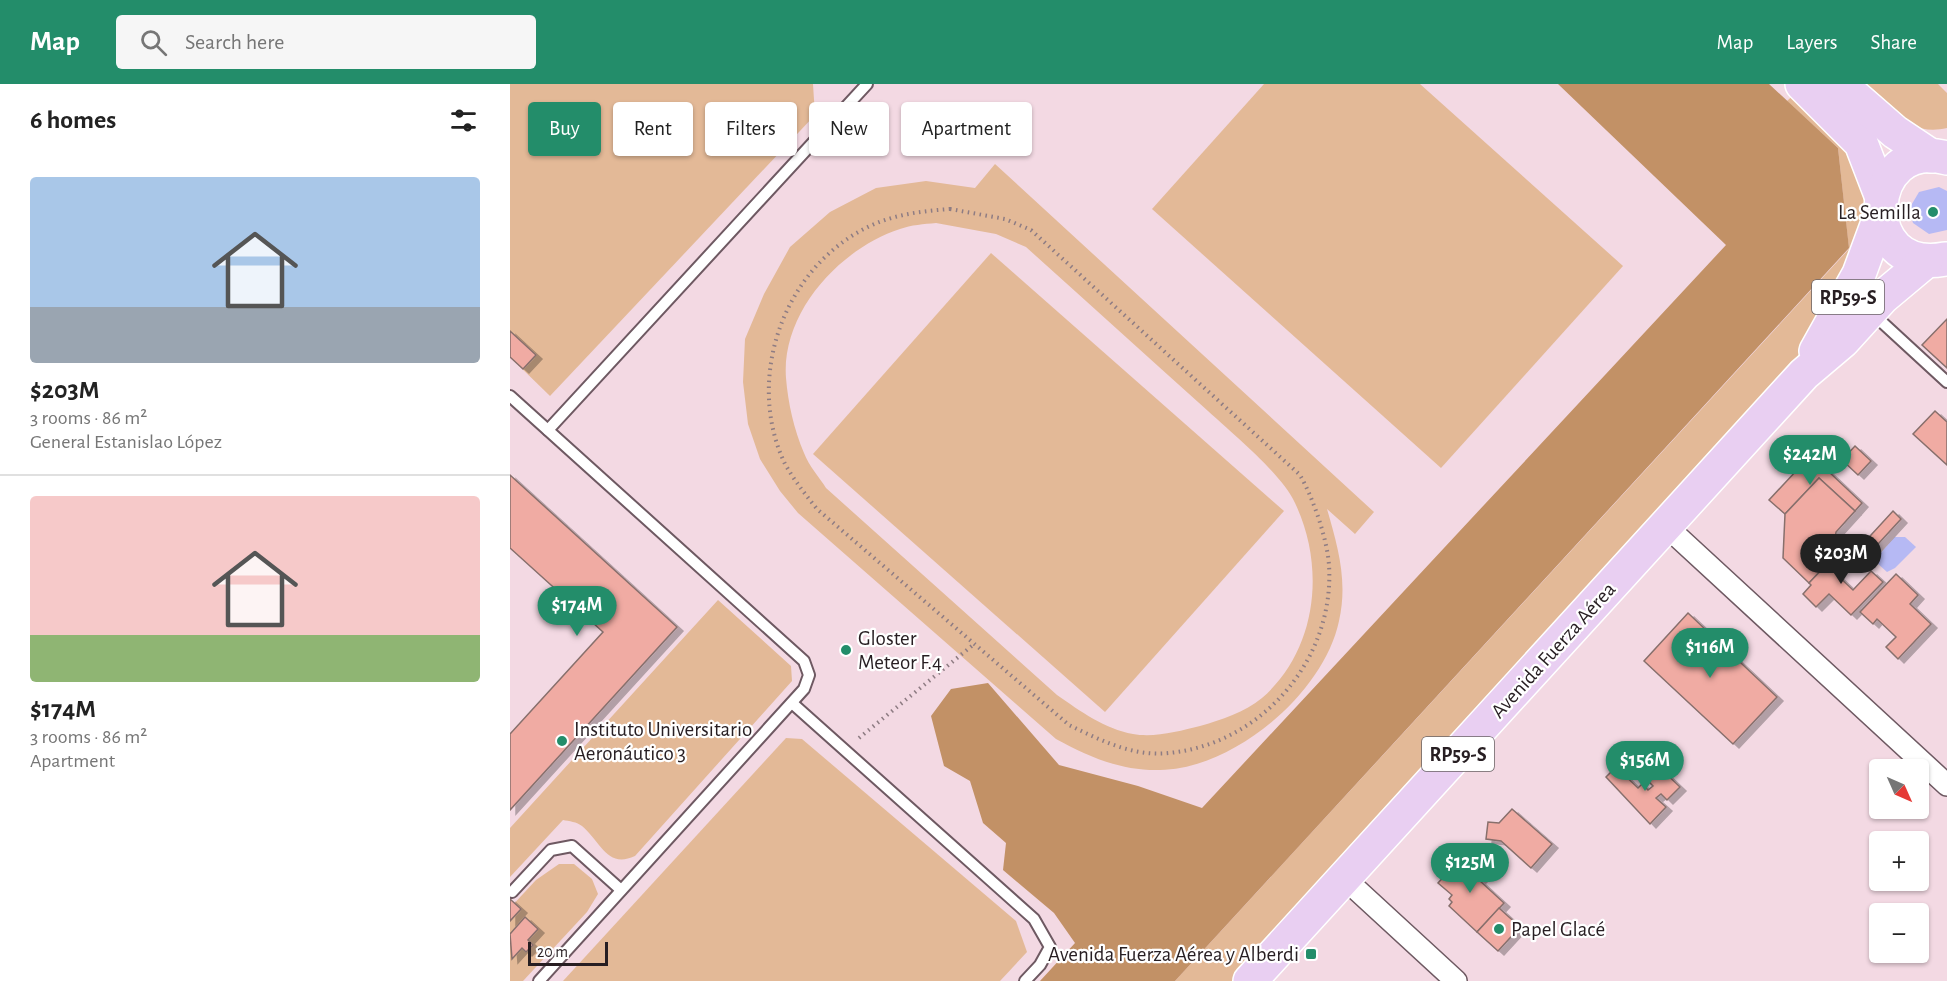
<!DOCTYPE html>
<meta charset="utf-8">
<style>
body{margin:0;font-family:"Alegreya Sans",sans-serif;background:#f6f6f6;color:#222;height:100vh;display:flex;flex-direction:column;font-size:22px;white-space:nowrap}
*{box-sizing:border-box;margin:0}
p{font-size:20px;color:#767676}
.icon{flex:none;width:33px;height:33px;fill:none;stroke:currentColor;stroke-width:2;stroke-linecap:round;stroke-linejoin:round}
.map{position:relative;flex:1;overflow:hidden}
.sheet{display:flex;flex-direction:column;background:#fff;width:510px}
.sheet>*{flex:none}
.top-card{position:absolute;left:18px;top:18px;width:570px;height:54px;display:flex;gap:12px}
.needle{width:39px;rotate:135deg}
.fabs{position:absolute;left:1359px;top:675px;display:grid;gap:12px}
.fabs a{display:grid;place-items:center;width:60px;height:60px;border-radius:6px;background:#fff;box-shadow:0 2px 4px #0004;font-size:30px}
.scale{position:absolute;left:18px;bottom:15px;width:80px;box-sizing:border-box;padding-left:6px;border:3px solid #271e22;border-top:0;font-size:16px;line-height:21px;white-space:nowrap;color:#271e22;-webkit-text-stroke:4px #fff;paint-order:stroke}
.price{position:absolute;translate:-50% -51px;padding:0 14px;border-radius:21px;background:#238d6a;color:#fff;font-size:20px;line-height:39px;filter:drop-shadow(0 2px 3px #0008)}
.price::after{content:'';position:absolute;left:50%;top:36px;width:18px;height:14px;margin-left:-9px;background:inherit;clip-path:polygon(0 0,100% 0,50% 100%)}
.price.current{background:#222;color:#fff}
ul{padding:0;list-style:none}
li{display:grid;align-content:center;gap:12px;height:318px;padding:0 30px}
li+li{border-top:2px solid #e0e0e0}
li span{display:grid;place-items:center;height:186px;border-radius:6px;color:#555}
li>.icon{margin-inline-start:auto}
span .icon{width:108px;height:108px;fill:#fffc;stroke-width:1}
li b{font-size:26px}
h2{display:flex;justify-content:space-between;align-items:center;height:72px;padding:0 30px;font-size:26px}
.pill{padding:0 21px;border-radius:6px;background:#fff;box-shadow:0 2px 4px #0004;font-size:21px;line-height:54px}
.pill.current{background:#238d6a;color:#fff}
header{display:flex;align-items:center;gap:36px;box-sizing:border-box;height:84px;padding:0 30px;background:#238d6a;color:#fff}
header strong{font-size:28px}
nav{display:flex;gap:33px;margin-inline-start:auto;font-size:21px}
.search{width:420px;height:54px;background:#f6f6f6;display:flex;align-items:center;gap:15px;box-sizing:border-box;padding:0 21px;border-radius:6px;color:#767676;font-size:22px}
main{display:flex;flex:1;min-height:0}
.map>svg:first-child{display:block}
.green{fill:#e3b997;fill-rule:evenodd}
.forest{fill:#c29166}
.water{fill:#b6b9f4}
.building{fill:#f0aba3;stroke:#876f6c;stroke-width:1.5;filter:url(#shadow)}
.lines{fill:none;stroke-linecap:round;stroke-linejoin:round}
.lane-casing{stroke:#6e5962;stroke-width:14}
.street-casing{stroke:#6e5962;stroke-width:24}
.primary-casing{stroke:#fff;stroke-width:36}
.path{stroke:#8e7c83;stroke-width:4;stroke-dasharray:1.5 4.5;stroke-linecap:butt}
.lane{stroke:#fff;stroke-width:10}
.street{stroke:#fff;stroke-width:21}
.primary{stroke:#e9cff2;stroke-width:33}
.poi-dot{fill:#238d6a;stroke:#fff;stroke-width:2}
.labels{text-anchor:middle;stroke-width:4.5;stroke-linejoin:round;paint-order:stroke}
.shield{fill:#fff;stroke:#686264;stroke-width:1.5}
.shield-label{font-size:20px;font-weight:bold;fill:#271e22}
.poi-label{font-size:21px;fill:#271e22;stroke:#fff;text-anchor:start}
.street-label{font-size:21px;fill:#271e22;stroke:#fff}
</style>
<header>
<strong>Map</strong>
<div class="search"><svg class="icon" aria-label="search" viewBox="0 0 24 24"><circle cx="10" cy="10" r="6"/><path d="M15 15l6 6"/></svg>Search here</div>
<nav><a>Map</a><a>Layers</a><a>Share</a></nav>
</header>
<main>
<section class="sheet">
<h2>6 homes<svg class="icon" aria-label="filters" viewBox="0 0 24 24"><path d="M4 7h16M4 17h16"/><circle cx="9" cy="7" r="2"/><circle cx="15" cy="17" r="2"/></svg></h2>
<ul>
<li><span style="background:linear-gradient(#a9c7e8 70%,#9aa5b1 0)"><svg class="icon" aria-label="home" viewBox="0 0 24 24"><path d="M3 11l9-7 9 7M6 9v11h12V9"/></svg></span><div><b>$203M</b><p>3 rooms · 86 m²</p><p>General Estanislao López</p></div></li>
<li><span style="background:linear-gradient(#f6c9c9 75%,#8fb573 0)"><svg class="icon" aria-label="home" viewBox="0 0 24 24"><path d="M3 11l9-7 9 7M6 9v11h12V9"/></svg></span><div><b>$174M</b><p>3 rooms · 86 m²</p><p>Apartment</p></div></li>
</ul>
</section>
<div class="map">
<svg width="1437" height="897" viewBox="0 0 1437 897">
<defs>
<filter id="shadow"><feDropShadow dx="6" dy="4" stdDeviation="0" flood-color="#0004"/></filter>
</defs>
<rect width="100%" height="100%" fill="#f3d9e3"/>
<!-- green -->
<g class="green">
<path d="M0,0H303L305,31L40,312L0,273Z"/>
<path d="M754,0H910L1113,182L931,384L642,125Z"/>
<path d="M1353,0H1428L1437,9V44C1398,53 1379,24 1353,0Z"/>
<path d="M1292,3L1356,85L1358,146L1290,269L1251,317L722,897H665L1339,165L1328,64L1277,17Z"/>
<path d="M485,80L864,428L845,450L817,425C828,463 838,497 829,537C814,609 724,685 650,686C611,687 579,673 546,655L288,429L270,407L250,375L238,340L233,298L235,255L254,210L280,163L320,128L366,104L416,97L465,104ZM426,139L486,150L516,163C577,218 637,272 698,327C723,350 772,390 785,419C816,484 807,566 752,614C735,628 711,636 690,642C670,647 644,654 623,650C595,645 570,627 547,611L316,404C309,393 299,382 294,369C284,346 278,319 276,294C271,228 331,164 390,145C401,141 414,140 426,139Z"/>
<path d="M481,169L774,427L595,628L303,370Z"/>
<path d="M208,516L281,582L282,597L125,772C97,785 91,758 72,742C67,738 59,737 53,736L0,793V744Z"/>
<path d="M276,654L292,655L506,837L517,868L490,897H53Z"/>
<path d="M49,780H64L82,795L88,810L77,828L13,897H0V824L26,796Z"/>
</g>
<!-- forest -->
<path class="forest" d="M1048,0H1259L1328,64L1339,164L665,897H530L565,859L544,829L493,786L496,759L473,739L460,697L434,682L421,632L441,605L478,599L549,681L628,702L692,724L1216,161Z"/>
<!-- water -->
<g class="water">
<path d="M1429,103L1437,107V146L1419,150L1403,139L1399,125L1409,108Z"/>
<path d="M1385,453H1395L1406,463L1385,484L1377,488L1367,479L1368,472Z"/>
</g>
<!-- building -->
<g class="building">
<path d="M1437,235V284L1412,261Z"/>
<path d="M0,247L26,271L13,285L0,273Z"/>
<path d="M1425,327L1437,338V381L1403,350Z"/>
<path d="M1345,362L1361,377L1348,391L1332,376Z"/>
<path d="M1301,371L1352,419L1345,427L1309,394L1275,430L1259,416Z"/>
<path d="M0,391L167,543L0,726V650L93,548L0,464Z"/>
<path d="M1309,394L1345,427L1326,448L1325,456L1333,463L1299,499L1273,474L1275,430Z"/>
<path d="M1383,427L1391,435L1347,483L1339,475Z"/>
<path d="M1333,463L1342,472L1325,489L1343,506L1361,487L1373,498L1341,531L1319,510L1306,523L1293,510L1301,501L1299,499Z"/>
<path d="M1386,490L1408,511L1400,520L1421,540L1388,575L1376,563L1386,553L1367,535L1363,540L1350,528Z"/>
<path d="M1178,529L1267,613L1223,660L1134,577Z"/>
<path d="M1148,682L1170,703L1157,716L1151,710L1146,714L1156,723L1140,740L1096,693L1106,683L1128,704L1132,700L1138,706L1143,702L1136,695Z"/>
<path d="M1002,725L1042,760L1021,784L991,757L976,755L978,738L989,739Z"/>
<path d="M953,772L974,791L969,796L994,819L967,848L939,822L942,818L939,815L942,811L928,799Z"/>
<path d="M0,815L11,825L0,837Z"/>
<path d="M989,824L1010,843L988,867L967,848Z"/>
<path d="M15,833L28,845L18,856L23,861L16,868L12,864L2,875L0,850Z"/>
</g>
<g class="lines">
<defs>
<g id="lane">
<path d="M1363,230L1437,298"/>
<path d="M0,312L294,577L299,591L294,605L29,897"/>
<path d="M38,346L357,0"/>
<path d="M282,619L524,835L540,863L530,881L515,897"/>
<path d="M2,808L41,766L62,762L111,806"/>
</g>
<g id="street">
<path d="M1156,442L1437,701"/>
<path d="M834,794L946,897"/>
</g>
<g id="primary">
<path d="M1292,0L1351,59L1371,111"/>
<path d="M1330,0L1385,48L1421,72"/>
<path d="M1435,175C1345,192 1354,51 1437,74"/>
<path d="M1306,267L1349,190L1370,133"/>
<path d="M740,897L1294,290L1333,257L1373,213L1416,177"/>
</g>
</defs>
<!-- lane casing -->
<use href="#lane" class="lane-casing"/>
<!-- street casing -->
<use href="#street" class="street-casing"/>
<!-- primary casing -->
<use href="#primary" class="primary-casing"/>
<!-- path -->
<g class="path">
<path d="M440,125L495,135L521,146L790,391C803,414 817,454 819,481C825,575 752,660 659,669C623,673 590,656 559,641L307,425C295,410 284,396 275,380C234,294 274,182 360,142C386,130 413,127 440,125Z"/>
<path d="M349,654L463,561"/>
</g>
<!-- lane -->
<use href="#lane" class="lane"/>
<!-- street -->
<use href="#street" class="street"/>
<!-- primary -->
<use href="#primary" class="primary"/>
</g>
<!-- markers -->
<g class="poi-dot">
<circle cx="1423" cy="128" r="6"/>
<circle cx="336" cy="566" r="6"/>
<circle cx="52" cy="657" r="6"/>
<circle cx="989" cy="845" r="6"/>
<rect x="795" y="864" width="12" height="12" rx="3"/>
</g>
<g class="labels">
<!-- shield labels -->
<g class="shield">
<rect x="1302" y="196" width="72" height="34" rx="4.5"/>
<rect x="912" y="653" width="72" height="34" rx="4.5"/>
</g>
<g class="shield-label">
<text x="1338" y="220">RP59-S</text>
<text x="948" y="677">RP59-S</text>
</g>
<!-- poi labels -->
<g class="poi-label">
<text x="1411" y="135" text-anchor="end">La Semilla</text>
<text x="348" y="561">Gloster<tspan x="348" dy="24">Meteor F.4</tspan></text>
<text x="64" y="652">Instituto Universitario<tspan x="64" dy="24">Aeronáutico 3</tspan></text>
<text x="1001" y="852">Papel Glacé</text>
<text x="789" y="877" text-anchor="end">Avenida Fuerza Aérea y Alberdi</text>
</g>
<!-- street labels -->
<g class="street-label">
<text transform="translate(1043 566) rotate(-48)" y="7">Avenida Fuerza Aérea</text>
</g>
</g>
</svg>
<div class="fabs">
<a><svg class="needle" viewBox="-14 -14 28 28"><path d="M0-13l5 13h-10z" fill="#e53935"/><path d="M0 13l5-13h-10z" fill="#767676"/></svg></a>
<a>+</a>
<a>−</a>
</div>
<div class="scale">20 m</div>
<b class="price" style="left:1300px;top:402px">$242M</b>
<b class="price current" style="left:1331px;top:501px">$203M</b>
<b class="price" style="left:67px;top:553px">$174M</b>
<b class="price" style="left:1200px;top:595px">$116M</b>
<b class="price" style="left:1135px;top:708px">$156M</b>
<b class="price" style="left:960px;top:810px">$125M</b>
<div class="top-card">
<a class="pill current">Buy</a>
<a class="pill">Rent</a>
<a class="pill">Filters</a>
<a class="pill">New</a>
<a class="pill">Apartment</a>
</div>
</div>
</main>
